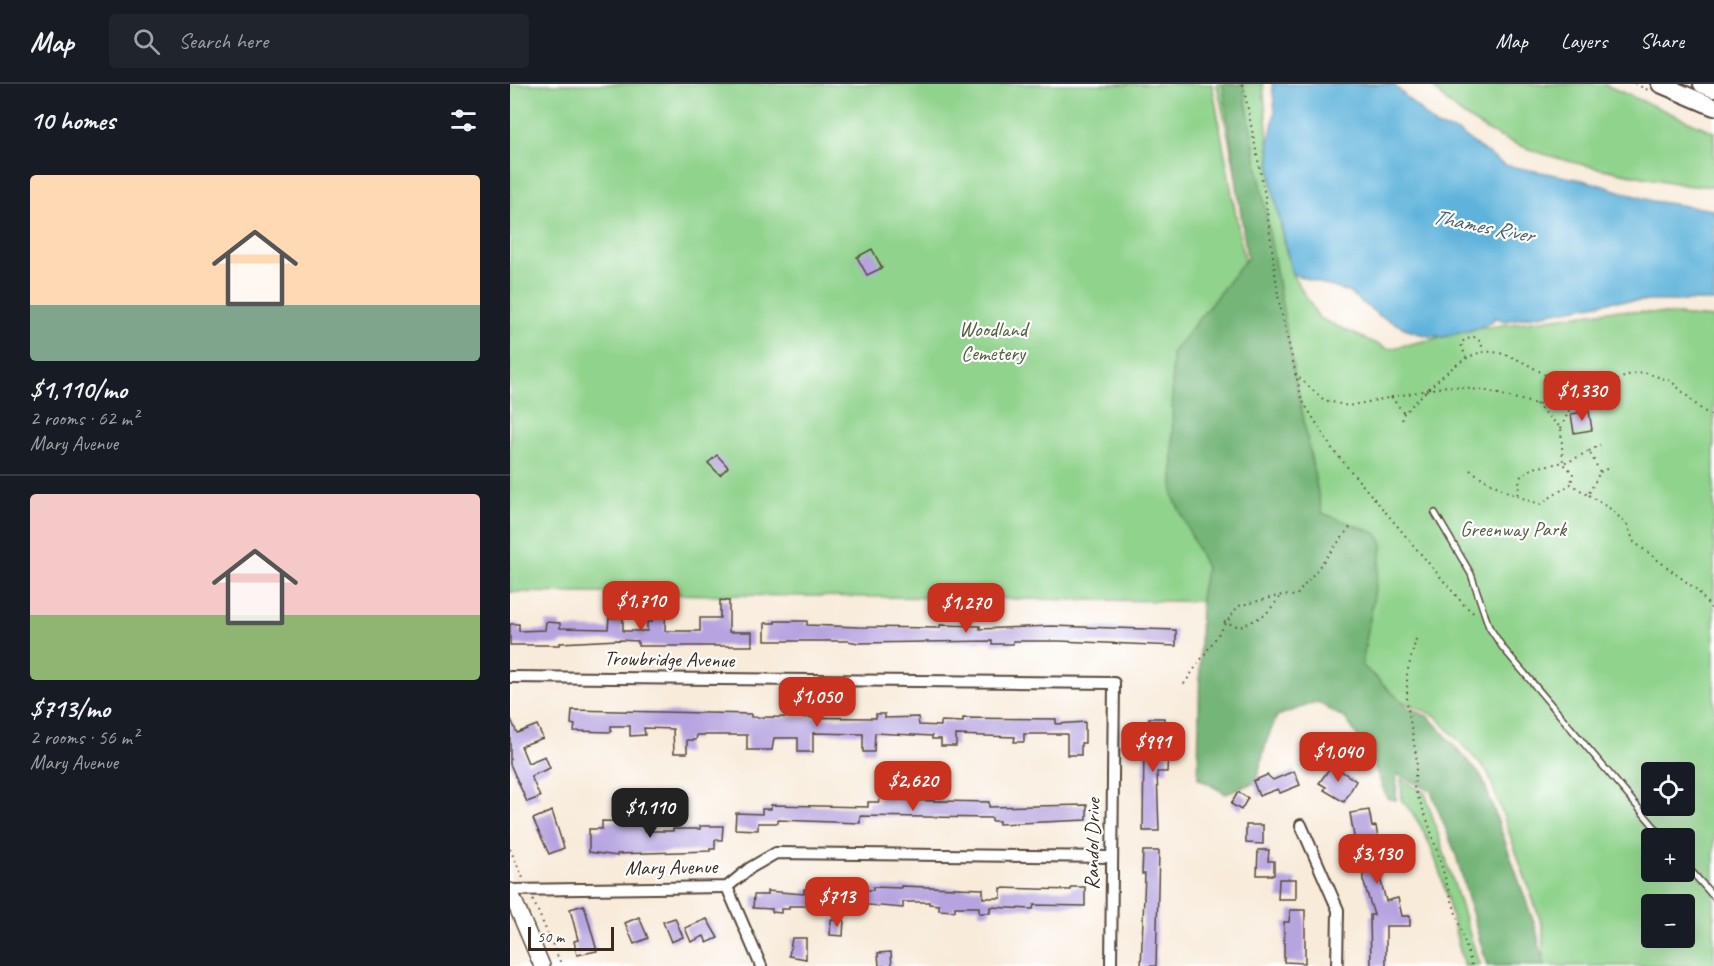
<!DOCTYPE html>
<meta charset="utf-8">
<style>
body{margin:0;font-family:Caveat,sans-serif;background:#20242c;color:#f1f3f6;height:100vh;display:flex;flex-direction:column;font-size:22px;white-space:nowrap}
*{box-sizing:border-box;margin:0}
p{font-size:20px;color:#9ea1a6}
.icon{flex:none;width:33px;height:33px;fill:none;stroke:currentColor;stroke-width:2;stroke-linecap:round;stroke-linejoin:round}
.map{position:relative;flex:1;overflow:hidden}
.details{display:flex;flex-direction:column;background:#171b24;width:510px}
.details>*{flex:none}
.tools{position:absolute;left:1131px;top:678px;display:grid;gap:12px}
.tools a{display:grid;place-items:center;width:54px;height:54px;border-radius:6px;background:#171b24;box-shadow:0 6px 24px #0002;font-size:30px}
.scale{position:absolute;left:18px;bottom:15px;width:86px;box-sizing:border-box;padding-left:6px;border:3px solid #3b2a1e;border-top:0;font-size:16px;line-height:21px;white-space:nowrap;color:#3b2a1e;-webkit-text-stroke:4px #fff;paint-order:stroke}
.price{position:absolute;translate:-50% -51px;padding:0 14px;border-radius:12px;background:#c8321e;color:#fff;font-size:20px;line-height:39px;filter:drop-shadow(0 2px 3px #0008)}
.price::after{content:'';position:absolute;left:50%;top:36px;width:18px;height:14px;margin-left:-9px;background:inherit;clip-path:polygon(0 0,100% 0,50% 100%)}
.price.active{background:#222;color:#fff}
ul{padding:0;list-style:none}
li{display:grid;align-content:center;gap:12px;height:318px;padding:0 30px}
li+li{border-top:2px solid #363941}
li span{display:grid;place-items:center;height:186px;border-radius:6px;color:#555}
li>.icon{margin-inline-start:auto}
span .icon{width:108px;height:108px;fill:#fffc;stroke-width:1}
li b{font-size:26px}
h2{display:flex;justify-content:space-between;align-items:center;height:72px;padding:0 30px;font-size:26px}
header{display:flex;align-items:center;gap:36px;box-sizing:border-box;height:84px;padding:0 30px;background:#171b24;border-bottom:2px solid #363941}
header strong{font-size:28px}
nav{display:flex;gap:33px;margin-inline-start:auto;font-size:21px}
.search{width:420px;height:54px;background:#20242c;display:flex;align-items:center;gap:15px;box-sizing:border-box;padding:0 21px;border-radius:6px;color:#9ea1a6;font-size:22px}
main{display:flex;flex:1;min-height:0}
.map>svg:first-child{display:block}
.green{fill:#90d38c;stroke:#667e55;stroke-width:1.5;fill-rule:evenodd}
.forest{fill:#74b578;stroke:#58704b;stroke-width:1.5}
.water{fill:#5eb3db;stroke:#4c6e7c;stroke-width:1.5}
.building{fill:#b6a4e0}
.lines{fill:none;stroke-linecap:round;stroke-linejoin:round}
.service-casing{stroke:#57473a;stroke-width:8}
.minor-casing{stroke:#57473a;stroke-width:14}
.secondary-casing{stroke:#57473a;stroke-width:18}
.primary-casing{stroke:#57473a;stroke-width:20}
.path{stroke:#57473a;stroke-width:2;stroke-dasharray:1.5 4.5;stroke-linecap:butt}
.service{stroke:#fff;stroke-width:5}
.minor{stroke:#fff;stroke-width:10}
.secondary{stroke:#fff;stroke-width:15}
.primary{stroke:#fff;stroke-width:16}
.labels{text-anchor:middle;stroke-width:4.5;stroke-linejoin:round;paint-order:stroke}
.park-label{font-size:21px;fill:#545d3f;stroke:#fff}
.street-label{font-size:21px;fill:#3b2a1e;stroke:#fff}
.water-label{font-size:22px;font-style:italic;fill:#49616a;stroke:#fff}
</style>
<header>
<strong>Map</strong>
<div class="search"><svg class="icon" aria-label="search" viewBox="0 0 24 24"><circle cx="10" cy="10" r="6"/><path d="M15 15l6 6"/></svg>Search here</div>
<nav><a>Map</a><a>Layers</a><a>Share</a></nav>
</header>
<main>
<section class="details">
<h2>10 homes<svg class="icon" aria-label="filters" viewBox="0 0 24 24"><path d="M4 7h16M4 17h16"/><circle cx="9" cy="7" r="2"/><circle cx="15" cy="17" r="2"/></svg></h2>
<ul>
<li><span style="background:linear-gradient(#ffd9b3 70%,#7fa58c 0)"><svg class="icon" aria-label="home" viewBox="0 0 24 24"><path d="M3 11l9-7 9 7M6 9v11h12V9"/></svg></span><div><b>$1,110/mo</b><p>2 rooms · 62 m²</p><p>Mary Avenue</p></div></li>
<li><span style="background:linear-gradient(#f6c9c9 65%,#8fb573 0)"><svg class="icon" aria-label="home" viewBox="0 0 24 24"><path d="M3 11l9-7 9 7M6 9v11h12V9"/></svg></span><div><b>$713/mo</b><p>2 rooms · 56 m²</p><p>Mary Avenue</p></div></li>
</ul>
</section>
<div class="map">
<svg width="1204" height="882" viewBox="0 0 1204 882">
<rect width="100%" height="100%" fill="#fff"/>
<filter id="ink" filterUnits="userSpaceOnUse"><feTurbulence type="fractalNoise" baseFrequency=".0167" numOctaves="2"/><feDisplacementMap in="SourceGraphic" scale="12" xChannelSelector="R" yChannelSelector="G"/><feConvolveMatrix kernelMatrix="1 2 1 2 8 2 1 2 1" color-interpolation-filters="sRGB"/></filter>
<filter id="wash" filterUnits="userSpaceOnUse"><feTurbulence type="fractalNoise" baseFrequency=".008" numOctaves="4" result="noise"/><feDisplacementMap in="SourceGraphic" scale="24" xChannelSelector="R" yChannelSelector="G"/><feGaussianBlur stdDeviation="1.35" result="paint"/><feColorMatrix in="noise" values="0 0 0 0 0 0 0 0 0 0 0 0 0 0 0 0 0 1.4 0 .05"/><feComposite in="paint" operator="in"/></filter>
<g filter="url(#wash)">
<rect width="100%" height="100%" fill="#f8ebda"/>
<!-- green -->
<g class="green">
<path d="M0,0H702L741,214L738,518L0,508Z"/>
<path d="M707,0H753L762,100L775,163L782,190L809,234L878,265L972,244L1105,226L1204,234V882H1033V844L978,689L926,632L833,591ZM1142,688H1174V722H1142ZM1142,754H1174V788H1142ZM1142,820H1174V854H1142Z"/>
<path d="M920,0H1093L1204,48V102H1181C1092,84 981,74 920,0Z"/>
<path d="M891,695L915,709L970,882H954C940,832 929,753 892,717Z"/>
</g>
<!-- forest -->
<path class="forest" d="M713,0H733L783,283L812,429L866,449L873,459L852,581L899,624L919,633L972,693L1026,845L1034,882H977L946,771L921,707L887,690L886,716L877,714L860,671L836,635L807,618L767,632L757,656L746,698L716,710L688,694L691,507L696,484L663,412L662,269L737,174Z"/>
<!-- water -->
<path class="water" d="M762,0H883L926,42L948,48L994,81L1077,97L1142,117L1204,126V217H1105L995,237L985,233L982,238L971,243L934,253L919,252L903,248L870,232L838,208L782,190L762,100L759,58L765,27Z"/>
<g id="blocks">
<!-- building -->
<g class="building">
<path d="M362,165L372,184L357,191L347,173Z"/>
<path d="M1079,327L1082,346L1064,349L1061,330Z"/>
<path d="M207,371L218,383L210,391L198,379Z"/>
<path d="M143,514H156L155,547H190V534H210V516L219,517V548H242V562H128V557L108,556L50,559V561H0V540H9V547L35,546L36,538L50,539V544L98,545L99,534H113V547H137V538H142Z"/>
<path d="M265,537H297V541L348,543L430,544V541L470,542V545L541,542L666,546V562L549,557H503V560H482V557L348,559L338,557H255V539H265Z"/>
<path d="M62,626L241,630V633L366,634V630H375V634L408,633L409,641L431,642V637L453,638V634L546,635V640L575,638V659H571V671H557V650H514V658H504L505,653L446,651V662H431V655H422V652L365,649L364,668H353V650L303,649V668H288V654H264L262,666H237V651H187L186,656H177V669H164L163,645L134,644L135,651L120,652V642H101V648L64,647L65,641L61,640Z"/>
<path d="M0,633L7,649L27,641L33,654L11,662L18,679L35,672L40,684L21,692L30,713L17,718L0,680Z"/>
<path d="M639,634H654L653,669H658L657,688H647L649,747H633L634,660H638Z"/>
<path d="M822,681L846,697L834,718L814,706L816,703L809,699Z"/>
<path d="M784,687L790,701L770,709L768,705L749,712L743,697L757,691L763,696Z"/>
<path d="M728,708L738,714L731,726L721,720Z"/>
<path d="M370,709L382,710V716L479,718V723L577,721V736L489,740V737H482V734L350,732V739L268,736V739H248V746L225,745L226,729L252,730V725H261V721L358,723V718H369Z"/>
<path d="M859,726L862,743L866,742L870,766L891,764L892,780L867,782L876,817L888,814L892,832H900V842H876V882H861L860,831H864L853,796L852,764H846L840,729Z"/>
<path d="M42,727L54,764L39,770L23,735Z"/>
<path d="M127,732H135V747H163V745H190V742H213L212,756H205V765H200V767L107,770V772L79,768V745H92V737L127,738Z"/>
<path d="M736,741H753V760L736,759Z"/>
<path d="M748,766H759L758,777H764V791H747Z"/>
<path d="M633,767H649L646,882H631L635,790H632Z"/>
<path d="M769,795H786V815H768Z"/>
<path d="M391,802L473,805V814H491V804L561,806V803H575V822L524,821L523,825L480,823V829H469V823H445V827L429,826V821L419,820V818H393V824L314,817V822H279V825H271V829L262,828V825L243,824L244,811H257V807L294,810V805L363,806V803L391,804Z"/>
<path d="M74,821L87,867L67,871L64,857L68,856L60,825Z"/>
<path d="M780,826H795V879L774,878V838H779Z"/>
<path d="M129,833L138,854L124,860L115,839Z"/>
<path d="M165,834L173,853L161,858L153,838Z"/>
<path d="M197,835L208,854L197,859L194,852L181,858L175,844Z"/>
<path d="M321,836H334L333,852L320,851Z"/>
<path d="M282,854H296V875L279,872Z"/>
<path d="M381,868L382,882H369L368,869Z"/>
</g>
</g>
</g>
<g filter="url(#ink)">
<use href="#blocks" fill-opacity="0" stroke="#57473a" stroke-width="1.5"/>
<g class="lines">
<defs>
<g id="service">
<path d="M925,429L961,490L979,543L993,564L1154,754"/>
<path d="M1174,779L1204,813"/>
</g>
<g id="minor">
<path d="M0,593L604,599L601,882"/>
<path d="M791,741L828,826L827,882"/>
<path d="M217,803L251,882"/>
<path d="M0,806L217,803L240,784L266,769L601,773"/>
</g>
<path id="secondary" d="M0,807L32,882"/>
<g id="primary">
<path d="M1150,0L1204,23"/>
<path d="M1192,0L1204,5"/>
</g>
</defs>
<!-- service casing -->
<use href="#service" class="service-casing"/>
<!-- minor casing -->
<use href="#minor" class="minor-casing"/>
<!-- secondary casing -->
<use href="#secondary" class="secondary-casing"/>
<!-- primary casing -->
<use href="#primary" class="primary-casing"/>
<!-- path -->
<g class="path">
<path d="M733,0L755,112L769,218L792,316L823,366L954,521L966,531"/>
<path d="M1125,0L1138,6"/>
<path d="M956,274L951,260L954,256L964,253L971,258L973,267"/>
<path d="M785,290L814,316L838,322L937,302L977,307L1026,320L1063,318L1118,291L1133,288L1161,297L1192,326L1204,333"/>
<path d="M881,313L894,329"/>
<path d="M1026,320L1051,344L1053,379L1063,389L1061,400"/>
<path d="M892,336L894,329C912,312 948,271 974,268C1003,264 1048,301 1073,315"/>
<path d="M1051,344L1063,318"/>
<path d="M1079,367L1090,361"/>
<path d="M960,386C983,401 1003,412 1030,420L1061,400L1078,411L1090,388L1079,367L1060,377L1023,384L1010,393L1007,413"/>
<path d="M1090,388L1101,383"/>
<path d="M1079,411L1102,426L1117,441L1124,458L1187,506L1204,528"/>
<path d="M714,538L730,543L755,531L772,511"/>
<path d="M906,555L897,589V619L907,677L904,703L918,738L962,882"/>
<path d="M674,600L728,522L772,511L786,512L841,442"/>
<path d="M0,765L13,794"/>
<path d="M1168,795L1174,790"/>
<path d="M23,816L52,882"/>
</g>
<!-- service -->
<use href="#service" class="service"/>
<!-- minor -->
<use href="#minor" class="minor"/>
<!-- secondary -->
<use href="#secondary" class="secondary"/>
<!-- primary -->
<use href="#primary" class="primary"/>
</g>
</g>
<g class="labels">
<!-- park labels -->
<g class="park-label">
<text x="483" y="252">Woodland<tspan x="483" dy="24">Cemetery</tspan></text>
<text x="1003" y="452">Greenway Park</text>
</g>
<!-- street labels -->
<g class="street-label">
<text transform="translate(159 575) rotate(1)" y="7">Trowbridge Avenue</text>
<text transform="translate(582 760) rotate(-89)" y="7">Randol Drive</text>
<text transform="translate(161 783) rotate(-1)" y="7">Mary Avenue</text>
</g>
<!-- water labels -->
<g class="water-label">
<text transform="translate(973 141) rotate(11)" y="8">Thames River</text>
</g>
</g>
</svg>
<div class="tools">
<a><svg class="icon" aria-label="locate" viewBox="0 0 24 24"><circle cx="12" cy="12" r="6"/><path d="M12 2v4M12 18v4M2 12h4M18 12h4"/></svg></a>
<a>+</a>
<a>−</a>
</div>
<div class="scale">50 m</div>
<b class="price" style="left:1072px;top:338px">$1,330</b>
<b class="price" style="left:131px;top:548px">$1,710</b>
<b class="price" style="left:456px;top:550px">$1,270</b>
<b class="price" style="left:307px;top:644px">$1,050</b>
<b class="price" style="left:643px;top:689px">$991</b>
<b class="price" style="left:828px;top:699px">$1,040</b>
<b class="price" style="left:403px;top:728px">$2,620</b>
<b class="price active" style="left:140px;top:755px">$1,110</b>
<b class="price" style="left:867px;top:801px">$3,130</b>
<b class="price" style="left:327px;top:844px">$713</b>
</div>
</main>
